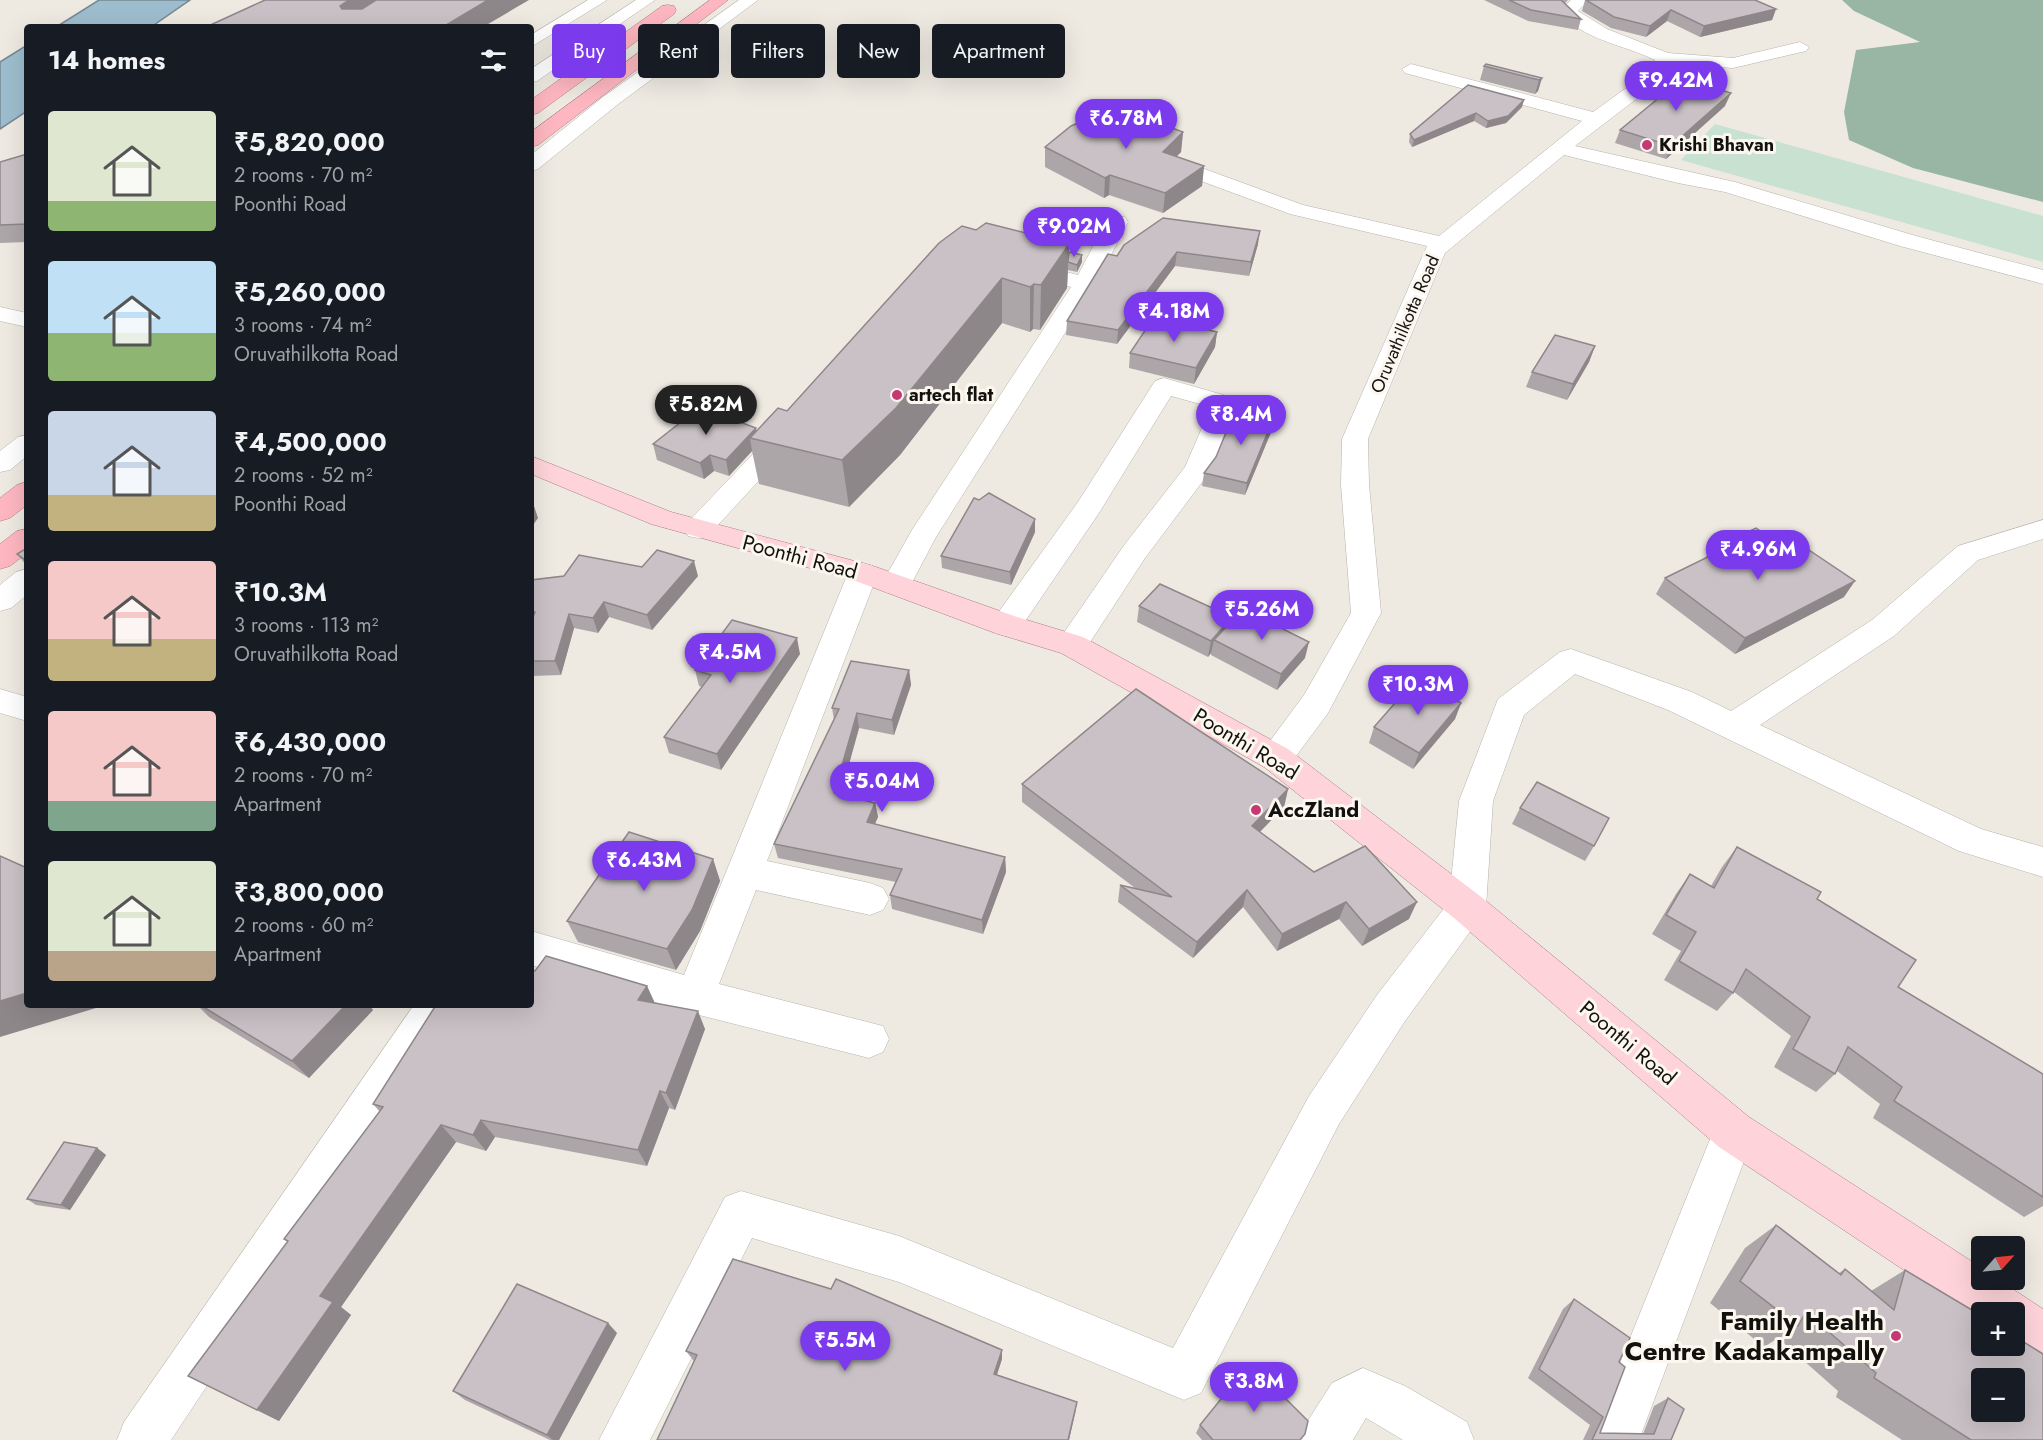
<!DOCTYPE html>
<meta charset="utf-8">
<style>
body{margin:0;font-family:Jost,sans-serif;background:#20242c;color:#f1f3f6;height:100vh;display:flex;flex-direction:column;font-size:22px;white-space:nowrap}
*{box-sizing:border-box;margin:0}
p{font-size:20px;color:#9ea1a6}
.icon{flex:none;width:33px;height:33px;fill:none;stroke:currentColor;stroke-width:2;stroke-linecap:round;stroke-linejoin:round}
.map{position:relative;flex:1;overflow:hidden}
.details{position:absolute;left:24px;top:24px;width:510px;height:984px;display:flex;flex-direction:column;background:#171b24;border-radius:6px;box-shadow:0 6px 24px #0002}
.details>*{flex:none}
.hud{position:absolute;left:552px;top:24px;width:570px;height:54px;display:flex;gap:12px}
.needle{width:39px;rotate:63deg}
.fabs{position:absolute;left:1971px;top:1236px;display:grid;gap:12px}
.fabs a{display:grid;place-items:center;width:54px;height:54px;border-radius:6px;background:#171b24;box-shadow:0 6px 24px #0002;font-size:30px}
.price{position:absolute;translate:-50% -51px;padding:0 14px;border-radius:21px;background:#7c3aed;color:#fff;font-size:20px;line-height:39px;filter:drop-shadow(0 2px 3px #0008)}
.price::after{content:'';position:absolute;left:50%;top:36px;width:18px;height:14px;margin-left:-9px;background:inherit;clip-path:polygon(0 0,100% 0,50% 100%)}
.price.on{background:#222;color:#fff}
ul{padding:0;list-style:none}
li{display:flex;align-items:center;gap:18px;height:150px;padding:0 24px}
li span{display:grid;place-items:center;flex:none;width:168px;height:120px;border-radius:6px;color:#555}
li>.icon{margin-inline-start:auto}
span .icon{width:72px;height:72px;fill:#fffc;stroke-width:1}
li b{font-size:26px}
h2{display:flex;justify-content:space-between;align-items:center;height:72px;padding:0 24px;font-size:26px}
.tag{padding:0 21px;border-radius:6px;background:#171b24;box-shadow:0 6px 24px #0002;font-size:21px;line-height:54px}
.tag.on{background:#7c3aed;color:#fff}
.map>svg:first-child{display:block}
.green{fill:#c8e1d1}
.forest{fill:#99b6a4}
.water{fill:#9dbdce;stroke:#748994;stroke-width:1.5}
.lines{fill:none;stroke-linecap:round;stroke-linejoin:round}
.minor-casing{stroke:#b7b3ac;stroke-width:1}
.major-casing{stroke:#ac7d82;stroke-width:1}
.highway-casing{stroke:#ac7d82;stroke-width:1}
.minor{fill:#fff;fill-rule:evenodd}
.major{fill:#fed4da;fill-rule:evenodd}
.highway{fill:#feb7c1;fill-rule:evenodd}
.wall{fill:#ada6a9}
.shaded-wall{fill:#8d878a}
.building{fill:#c9c1c5;stroke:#8d878a;stroke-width:1.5;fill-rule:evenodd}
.poi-dot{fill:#c33973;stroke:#fbf7ef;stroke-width:2}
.labels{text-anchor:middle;stroke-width:6;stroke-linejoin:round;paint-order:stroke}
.far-poi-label{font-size:18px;font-weight:bold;fill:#13110e;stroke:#fbf7ef;text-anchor:start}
.far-street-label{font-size:18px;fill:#13110e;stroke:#fbf7ef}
.street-label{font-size:21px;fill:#13110e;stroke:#fbf7ef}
.poi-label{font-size:21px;font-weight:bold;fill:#13110e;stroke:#fbf7ef;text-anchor:start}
.near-poi-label{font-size:26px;font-weight:bold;fill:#13110e;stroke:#fbf7ef;text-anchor:end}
</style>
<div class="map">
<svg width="2043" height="1440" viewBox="0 0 2043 1440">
<rect width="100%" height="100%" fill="#eeeae2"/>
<!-- green -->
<path class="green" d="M1715,124L2043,216V262L1681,160Z"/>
<!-- forest -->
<path class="forest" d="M1842,0H2043V202L1913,168L1849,140L1844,112L1856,50L1920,42L1854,11Z"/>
<!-- water -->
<g class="water">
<path d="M99,0H190L151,27H56Z"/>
<path d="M27,45V111L0,129V62Z"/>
</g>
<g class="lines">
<defs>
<g id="minor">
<path d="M588,0H607L531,47V35Z"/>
<path d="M636,0H655L537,81L531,82V69Z"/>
<path d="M739,0H758L617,105L538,169L531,171V155L603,97Z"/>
<path d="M1571,0H1589L1578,11L1607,29L1668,53L1733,58L1800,42L1809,47L1806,51L1733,68L1672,64L1669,74L1575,146L1735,182L1916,236L2043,270V284L1900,246L1725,192L1678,183L1564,155L1445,253L1368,439L1369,485L1381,613L1328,713L1288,767L1276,771L1264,767L1259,758L1264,749L1304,695L1351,613L1341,485L1342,439L1427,246L1290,214L1177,172L1174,168L1177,164H1191L1303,205L1439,236L1582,121L1405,73L1402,69L1411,64L1593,112L1654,68L1655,60C1625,45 1581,40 1560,11Z"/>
<path d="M1117,216L1125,217L1128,222L1096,284L936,537L907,592L896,595L885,592L881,585L912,530L1071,287L1015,273L1012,268L1015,263L1023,261L1078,275L1106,222L1109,217Z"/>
<path d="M0,307L27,313V327L0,321Z"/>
<path d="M1164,378L1234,398L1238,403L1212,469L1145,558L1083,653L1072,656L1061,653L1056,645L1061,637L1125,544L1185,467L1211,407L1171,396L1099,513L1017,633L1006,636L995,633L991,625L995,617L1078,502L1155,381Z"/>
<path d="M787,426L796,428L800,434L796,440L708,536L698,538L688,536L684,529L688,522L778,428Z"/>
<path d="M27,435V456L10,470L0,472V451L18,437Z"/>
<path d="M2043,520V539L1978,560L1894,636L1760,725L1981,829L2043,847V877L1959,851L1668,710L1575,674L1524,715L1493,801L1486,907L1480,918L1405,1021L1339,1124L1201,1393L1184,1400L899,1282L752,1238L650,1440H599L725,1197L741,1191L899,1236L1173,1348L1309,1096L1377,995L1449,902L1459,801L1498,699L1560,652L1571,649L1692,692L1731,711L1872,620L1958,546Z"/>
<path d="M863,563L873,566L878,573L767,861L870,883L883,888L889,899L883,910L870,915L756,890L719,984L883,1026L889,1039L883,1052L869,1058L695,1014L531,965V931L684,975L848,573L853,566Z"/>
<path d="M27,569V595L11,608L0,611V585L16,572Z"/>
<path d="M0,689L27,697V721L0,713Z"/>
<path d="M414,1005H457L451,1018L171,1440H117L124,1422Z"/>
<path d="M1734,1111L1749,1117L1755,1132L1639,1440H1589L1719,1117Z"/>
<path d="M1363,1368L1405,1386L1467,1422L1474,1440H1403L1366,1418L1353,1440H1300L1307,1422L1332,1383Z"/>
</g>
<path id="major" d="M531,456L671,512L873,566L1017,617L1083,637L1288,749L1480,896L1749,1117L1982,1268V1280H1999L2043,1309V1361L2014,1346V1312H1982V1322L1719,1147L1454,918L1264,767L1061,653L995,633L853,580L651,524L531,474Z"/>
<g id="highway">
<path d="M710,0H728L538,145L531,147V132Z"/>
<path d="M668,5L674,6L676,10L674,14L538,113L531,115V100L662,6Z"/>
<path d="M27,482V505L10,518L0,521V498L17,485Z"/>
<path d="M27,529V553L10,566L0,569V544L17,531Z"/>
</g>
</defs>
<!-- minor casing -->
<use href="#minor" class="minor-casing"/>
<!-- major casing -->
<use href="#major" class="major-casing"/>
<!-- highway casing -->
<use href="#highway" class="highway-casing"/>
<!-- minor -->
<use href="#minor" class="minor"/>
<!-- major -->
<use href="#major" class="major"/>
<!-- highway -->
<use href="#highway" class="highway"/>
</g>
<!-- wall -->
<g class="wall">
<path d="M1484,0H1568L1565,3L1581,19L1578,30L1528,21Z"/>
<path d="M1585,0L1776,9L1772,20L1700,37L1667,21L1646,37L1611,28L1582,11Z"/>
<path d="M1484,66L1542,78L1538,91L1535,94L1480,80Z"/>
<path d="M1468,85L1522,107L1506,123L1486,128L1474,121L1412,147L1409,142L1410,134Z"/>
<path d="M1725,106L1666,159L1615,143L1620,130Z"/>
<path d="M1183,132L1181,152L1176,157L1204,166L1202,186L1163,213L1109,195L1104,198L1045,167V147Z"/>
<path d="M27,154V242L0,243V162Z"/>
<path d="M976,230L1069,244V252L1082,255V262L1077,272L1068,270L1067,288L1040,330L1033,329L1030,332L1002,323L900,455L849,507L759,484L752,451L729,476L714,471L704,479L657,460L653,444L756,428V431L787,411Z"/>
<path d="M1258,244L1249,276L1175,266L1117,344L1066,335L1067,321L1117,256Z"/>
<path d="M1217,332L1215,347L1194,384L1129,368L1130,353Z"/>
<path d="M1595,346L1589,362L1567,400L1526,387L1532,372Z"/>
<path d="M1274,425L1245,495L1202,486L1204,473Z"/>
<path d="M1035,532L1011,585L942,568L941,556Z"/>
<path d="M27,548V566L17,554Z"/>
<path d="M1710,549L1844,597L1735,654L1656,594L1665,578L1705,559Z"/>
<path d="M642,567L698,576L652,630L609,617L598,633L574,628L561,675L531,676V580Z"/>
<path d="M1139,606L1232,617L1231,621L1305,658L1277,690L1211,655V653L1208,657L1137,622Z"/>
<path d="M800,654L721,770L669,753L664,737L702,687L699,686L695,670Z"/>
<path d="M909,670L911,685L894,735L859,728L840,795L875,803L878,817L875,824L1005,857L1006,872L983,934L892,909L890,895L896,882L778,858L774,844L834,720L832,708Z"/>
<path d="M1461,703L1455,719L1413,769L1369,743L1374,727Z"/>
<path d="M1022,784L1288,789L1284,807L1260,832L1314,872L1409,919L1362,946L1339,919L1277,951L1243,907L1193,958L1118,902L1120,885L1135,888L1022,802Z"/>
<path d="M1520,808L1594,846L1585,861L1512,824Z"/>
<path d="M1737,847L1817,899L1898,987L2043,1074V1206L2024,1217L1873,1118L1880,1104L1837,1071L1835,1074L1816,1092L1774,1067L1791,1036L1734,992L1717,1011L1664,980L1681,951L1652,934L1676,894L1690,874L1711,886L1722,867Z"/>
<path d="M713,859L720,881L700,931L676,970L578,942L567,921Z"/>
<path d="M535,971L647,986L655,1003L705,1029L675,1110L669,1108L647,1166L495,1137L486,1151L456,1142L341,1307L351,1315L279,1421L188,1376L288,1242L284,1239L380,1112L373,1104Z"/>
<path d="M197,1005H369L373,1010L309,1078L209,1017Z"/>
<path d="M97,1148L106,1155L70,1210L36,1205L27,1199Z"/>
<path d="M1776,1225L1839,1273L1845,1269L1871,1291L1905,1270L2043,1440H1902L1836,1397L1838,1391L1778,1338L1764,1347L1710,1303L1745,1248Z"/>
<path d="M1574,1299L1619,1362L1600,1433L1643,1434L1654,1406L1668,1398L1671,1440H1583L1590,1425L1528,1378L1563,1309Z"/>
<path d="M617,1333L559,1440H550L465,1400L453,1391Z"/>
<path d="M686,1351L1002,1359L997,1375L1076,1410L1069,1440H657L694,1361L693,1360Z"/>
<path d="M1200,1425L1300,1440H1202L1196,1433Z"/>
</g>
<!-- shaded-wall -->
<g class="shaded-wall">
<path d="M349,0H387L348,27L340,6Z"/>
<path d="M488,0H529L483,27H443Z"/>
<path d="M1776,9L1772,20L1700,37L1704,26Z"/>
<path d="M1671,10L1667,21L1646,37L1650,26Z"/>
<path d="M1542,78L1538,91L1535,94L1539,80Z"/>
<path d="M1731,93L1725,106L1666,159L1671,146Z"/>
<path d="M1524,100L1522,107L1506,123L1486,128L1488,121Z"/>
<path d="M1476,113L1474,121L1412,147L1414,140Z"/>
<path d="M1183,132L1181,152L1161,172L1163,152Z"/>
<path d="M1204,166L1202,186L1163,213L1165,193Z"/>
<path d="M1110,175L1109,195L1104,198L1105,178Z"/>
<path d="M1260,231L1258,244L1249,276L1251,262Z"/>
<path d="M1069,244L1067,288L1040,330L1041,285Z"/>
<path d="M1177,252L1175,266L1117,344L1118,330Z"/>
<path d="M1082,255V262L1077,272V265Z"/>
<path d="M1002,278V323L900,455L849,507L842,460Z"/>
<path d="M1034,284L1033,329L1030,332V287Z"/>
<path d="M1217,332L1215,347L1194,384L1196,368Z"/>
<path d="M1595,346L1589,362L1567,400L1573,384Z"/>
<path d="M1276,412L1274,425L1245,495L1247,483Z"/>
<path d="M756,428L758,440L750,438L752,451L729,476L726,460Z"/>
<path d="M710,455L714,471L704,479L700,463Z"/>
<path d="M533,503L538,518L531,528V505Z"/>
<path d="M1035,519V532L1011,585L1010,572Z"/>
<path d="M694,561L698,576L652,630L647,615Z"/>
<path d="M1855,581L1844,597L1735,654L1745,638Z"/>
<path d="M604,602L609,617L598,633L593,618Z"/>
<path d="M569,614L574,628L561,675L555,661Z"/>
<path d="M1232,617L1229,633L1214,640L1211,653L1208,657L1211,641Z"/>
<path d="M797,638L800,654L721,770L717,754Z"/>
<path d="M1309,642L1305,658L1277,690L1281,674Z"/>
<path d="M909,670L911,685L894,735L892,720Z"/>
<path d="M1461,703L1455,719L1413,769L1419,753Z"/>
<path d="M857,713L859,728L837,808L834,793Z"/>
<path d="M1288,789L1284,807L1248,844L1252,826Z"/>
<path d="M875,803L878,817L869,836L867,822Z"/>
<path d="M1005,857L1006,872L983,934L982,920Z"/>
<path d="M713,859L720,881L700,931L676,970L667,949Z"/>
<path d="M1247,890L1243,907L1193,958L1197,942Z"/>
<path d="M1346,902L1339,919L1277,951L1282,934Z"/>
<path d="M1417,902L1409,919L1362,946L1369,929Z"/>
<path d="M647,986L655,1004L638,1000Z"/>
<path d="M27,993V1005H106L0,1037V1001Z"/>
<path d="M346,1005H369L373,1010L309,1078L292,1061Z"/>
<path d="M698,1011L705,1029L675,1110L666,1093Z"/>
<path d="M660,1091L669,1108L647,1166L638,1150Z"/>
<path d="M481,1120L495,1137L486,1151L473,1135Z"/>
<path d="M441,1125L456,1142L341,1307L351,1315L279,1421L257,1410L320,1296Z"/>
<path d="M97,1148L106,1155L70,1210L61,1205Z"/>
<path d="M608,1323L617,1333L559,1440H553L547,1435Z"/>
<path d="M1002,1350V1359L994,1383V1374Z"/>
<path d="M1077,1402L1069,1440H1068Z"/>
</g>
<!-- building -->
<g class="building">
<path d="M265,0H349L340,6L342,9H362L376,0H488L443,27H206Z"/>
<path d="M1509,0H1561L1581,19L1531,10Z"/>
<path d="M1586,0H1755L1776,9L1704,26L1671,10L1650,26L1614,17Z"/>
<path d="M1486,64L1542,78L1539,80L1484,66Z"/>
<path d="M1683,78L1731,93L1671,146L1620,130Z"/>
<path d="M1468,85L1524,100L1508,116L1488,121L1476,113L1414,140L1410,134Z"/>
<path d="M1132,113L1183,132L1163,152L1204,166L1165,193L1110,175L1105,178L1045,147L1071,126L1098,114Z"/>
<path d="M27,154V224L0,225V162Z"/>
<path d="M1163,218L1260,231L1251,262L1177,252L1118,330L1067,321L1108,254L1117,256L1124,245Z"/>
<path d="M986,223L1069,244L1041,285L1034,284L1030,287L1002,278L896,408L842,460L750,438L778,408L787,411L939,243L962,226L976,230Z"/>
<path d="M1069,252L1082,255L1077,265L1068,262Z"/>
<path d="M1154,317L1217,332L1196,368L1130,353Z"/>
<path d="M1555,335L1595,346L1573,384L1532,372Z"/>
<path d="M700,407L756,428L726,460L710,455L700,463L653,444Z"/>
<path d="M1276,412L1247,483L1204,473L1216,457L1234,413Z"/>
<path d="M989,493L1035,519L1010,572L941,556L974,498L979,500Z"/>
<path d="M1756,528L1788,550L1800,544L1855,581L1745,638L1665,578L1716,553L1710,549Z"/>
<path d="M27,548V561L17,554Z"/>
<path d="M657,550L694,561L647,615L604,602L593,618L569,614L555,661H531V622L535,612H531V580L564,576L579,555L642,567Z"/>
<path d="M1160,584L1232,617L1211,641L1139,606Z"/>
<path d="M1243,609L1309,642L1281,674L1214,640Z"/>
<path d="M732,620L797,638L717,754L664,737L711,675L695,670Z"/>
<path d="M851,661L909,670L892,720L857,713L834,793L875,803L867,822L1005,857L982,920L890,895L902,869L774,844L839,709L832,708Z"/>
<path d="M1416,679L1461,703L1419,753L1374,727Z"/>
<path d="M1136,689L1288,789L1252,826L1314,872L1365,846L1417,902L1369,929L1346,902L1282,934L1247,890L1197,942L1120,885L1172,897L1022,784Z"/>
<path d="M1537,782L1609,818L1594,846L1520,808Z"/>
<path d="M629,832L713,859L692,910L667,949L567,921Z"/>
<path d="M1737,847L1821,892L1817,899L1916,960L1898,987L2043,1074V1197L1894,1101L1902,1087L1848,1047L1835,1074L1793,1049L1810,1017L1746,969L1733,993L1679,961L1696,932L1666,915L1690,874L1714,888Z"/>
<path d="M0,856L27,868V993L0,1001Z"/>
<path d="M546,956L647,986L638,1000L698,1011L666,1093L660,1091L638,1150L481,1120L473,1135L441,1125L320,1296L333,1302L257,1410L188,1376L288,1241L284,1239L383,1107L373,1104L436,1005H531V970L535,971Z"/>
<path d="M200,1005H346L292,1061Z"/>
<path d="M64,1142L97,1148L61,1205L27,1199Z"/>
<path d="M1776,1225L1841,1275L1845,1269L1894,1310L1905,1270L1982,1316V1346H2014V1336L2043,1354V1440H1971L1874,1378L1876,1373L1806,1312L1798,1326L1740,1281ZM1982,1378H2014V1412H1982Z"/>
<path d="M733,1259L831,1289L836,1279L1002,1350L994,1374L1077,1402L1068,1440H657L697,1355L686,1351Z"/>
<path d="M517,1284L608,1323L547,1435L453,1391Z"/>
<path d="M1574,1299L1630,1338L1619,1362L1625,1367L1600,1433L1654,1434L1668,1398L1684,1409L1671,1440H1592L1603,1417L1539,1369Z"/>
<path d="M1250,1363L1308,1421L1305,1434L1300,1440H1213L1200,1425Z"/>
</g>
<!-- markers -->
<g class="poi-dot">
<circle cx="1647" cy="145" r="6"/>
<circle cx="897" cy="395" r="6"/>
<circle cx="1256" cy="810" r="6"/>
<circle cx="1896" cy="1336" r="6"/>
</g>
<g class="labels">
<!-- far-poi labels -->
<g class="far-poi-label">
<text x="1659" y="151">Krishi Bhavan</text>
<text x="909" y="401">artech flat</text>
</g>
<!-- far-street labels -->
<g class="far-street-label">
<text transform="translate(1405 324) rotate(-67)" y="6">Oruvathilkotta Road</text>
</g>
<!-- street labels -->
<g class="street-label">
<text transform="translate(800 557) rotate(15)" y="7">Poonthi Road</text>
<text transform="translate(1246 744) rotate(31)" y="7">Poonthi Road</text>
<text transform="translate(1628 1043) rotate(40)" y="7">Poonthi Road</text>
</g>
<!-- poi labels -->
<g class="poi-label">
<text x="1268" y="817">AccZland</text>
</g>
<!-- near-poi labels -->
<g class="near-poi-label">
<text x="1884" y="1330">Family Health<tspan x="1884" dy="30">Centre Kadakampally</tspan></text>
</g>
</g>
</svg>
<div class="fabs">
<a><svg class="needle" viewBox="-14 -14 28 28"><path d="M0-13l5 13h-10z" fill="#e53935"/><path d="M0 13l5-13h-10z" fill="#9ea1a6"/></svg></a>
<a>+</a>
<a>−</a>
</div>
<b class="price" style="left:1676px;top:112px">₹9.42M</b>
<b class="price" style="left:1126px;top:150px">₹6.78M</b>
<b class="price" style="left:1074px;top:258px">₹9.02M</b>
<b class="price" style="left:1174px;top:343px">₹4.18M</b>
<b class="price on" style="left:706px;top:436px">₹5.82M</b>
<b class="price" style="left:1241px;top:446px">₹8.4M</b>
<b class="price" style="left:1758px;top:581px">₹4.96M</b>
<b class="price" style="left:1262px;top:641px">₹5.26M</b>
<b class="price" style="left:730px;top:684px">₹4.5M</b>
<b class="price" style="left:1418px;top:716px">₹10.3M</b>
<b class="price" style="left:882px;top:813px">₹5.04M</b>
<b class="price" style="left:644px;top:892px">₹6.43M</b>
<b class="price" style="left:845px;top:1372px">₹5.5M</b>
<b class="price" style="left:1254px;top:1413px">₹3.8M</b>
<div class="hud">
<a class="tag on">Buy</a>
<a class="tag">Rent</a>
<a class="tag">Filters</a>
<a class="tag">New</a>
<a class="tag">Apartment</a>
</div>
<section class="details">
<h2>14 homes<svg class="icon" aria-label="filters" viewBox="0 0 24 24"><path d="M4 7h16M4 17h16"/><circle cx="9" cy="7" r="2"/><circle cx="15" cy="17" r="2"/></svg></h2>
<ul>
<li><span style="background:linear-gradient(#dfe7d0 75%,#8fb573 0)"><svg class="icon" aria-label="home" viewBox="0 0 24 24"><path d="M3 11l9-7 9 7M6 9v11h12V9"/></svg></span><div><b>₹5,820,000</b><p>2 rooms · 70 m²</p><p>Poonthi Road</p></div></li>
<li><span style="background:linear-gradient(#bfe0f5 60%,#8fb573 0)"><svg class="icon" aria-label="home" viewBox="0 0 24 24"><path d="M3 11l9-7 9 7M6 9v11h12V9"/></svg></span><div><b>₹5,260,000</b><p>3 rooms · 74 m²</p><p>Oruvathilkotta Road</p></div></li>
<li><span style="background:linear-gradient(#c9d6e8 70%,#c2b280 0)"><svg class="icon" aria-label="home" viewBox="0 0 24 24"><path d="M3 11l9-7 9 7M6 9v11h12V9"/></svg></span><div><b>₹4,500,000</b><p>2 rooms · 52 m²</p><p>Poonthi Road</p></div></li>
<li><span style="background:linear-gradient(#f6c9c9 65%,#c2b280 0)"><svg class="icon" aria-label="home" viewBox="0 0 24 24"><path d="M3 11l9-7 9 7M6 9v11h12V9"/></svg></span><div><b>₹10.3M</b><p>3 rooms · 113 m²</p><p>Oruvathilkotta Road</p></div></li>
<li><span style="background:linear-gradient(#f6c9c9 75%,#7fa58c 0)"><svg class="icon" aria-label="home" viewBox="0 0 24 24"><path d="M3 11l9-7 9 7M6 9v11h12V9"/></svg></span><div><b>₹6,430,000</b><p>2 rooms · 70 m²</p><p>Apartment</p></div></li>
<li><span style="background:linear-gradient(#dfe7d0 75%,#b9a48a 0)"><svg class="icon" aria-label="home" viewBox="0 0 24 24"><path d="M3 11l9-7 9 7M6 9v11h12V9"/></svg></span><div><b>₹3,800,000</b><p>2 rooms · 60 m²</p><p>Apartment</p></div></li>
</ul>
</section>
</div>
